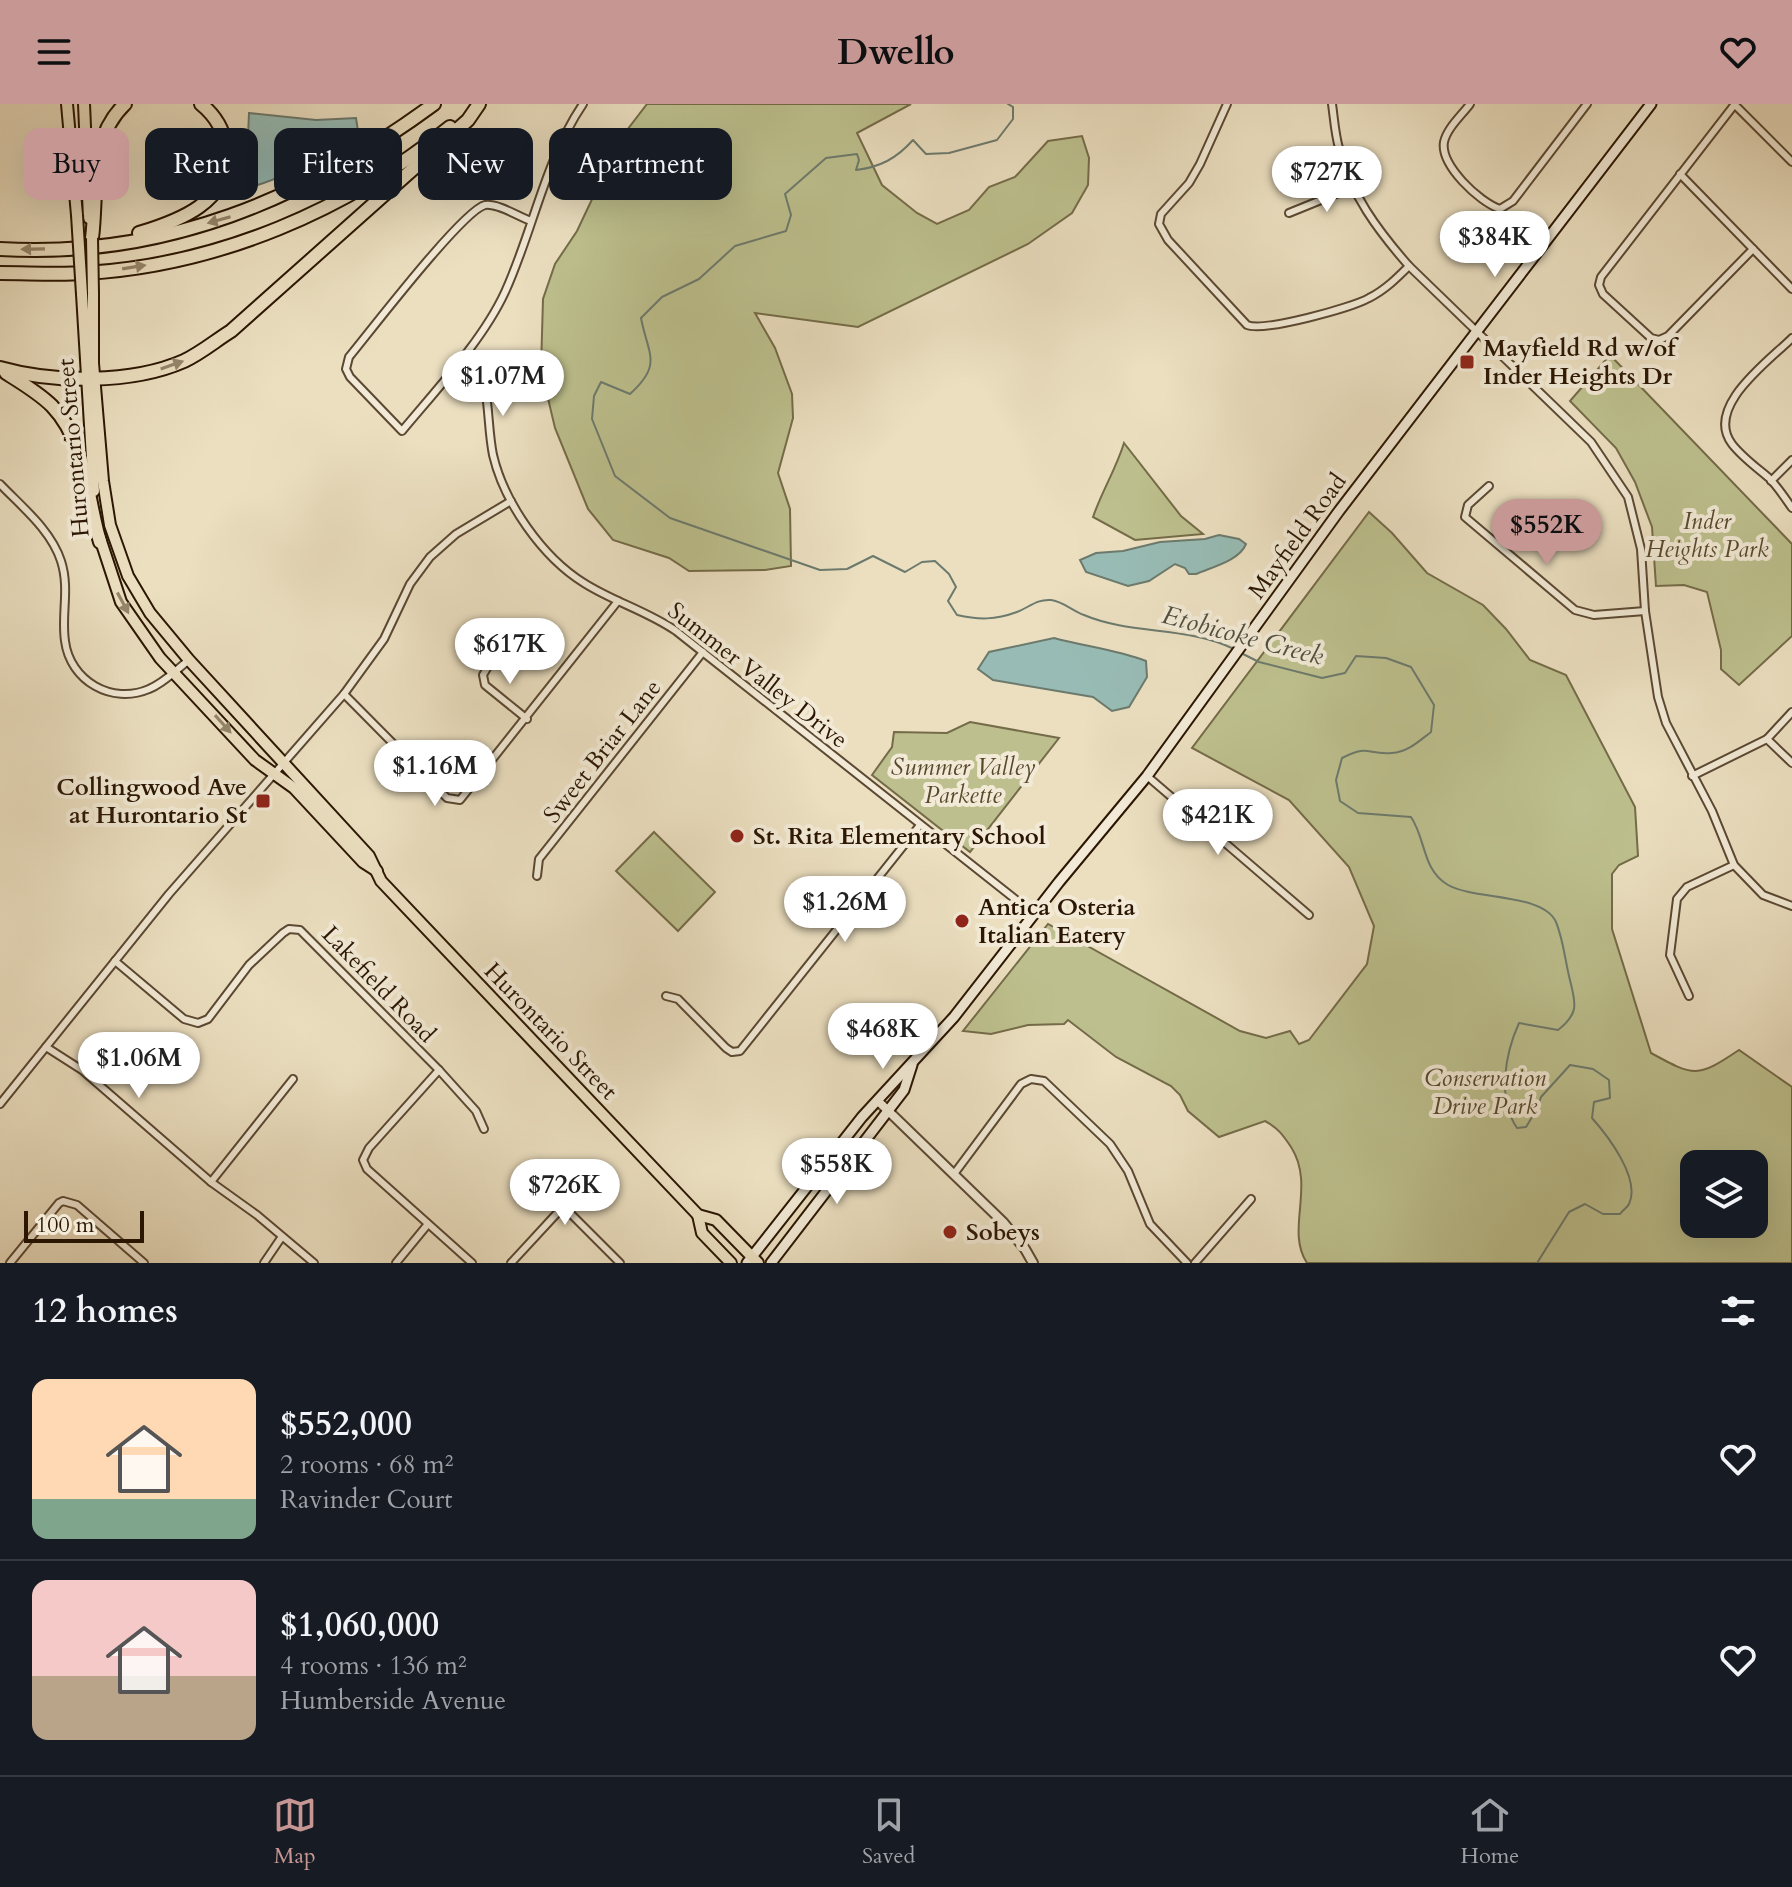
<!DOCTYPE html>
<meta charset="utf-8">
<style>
body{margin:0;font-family:Cardo,serif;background:#20242c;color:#f1f3f6;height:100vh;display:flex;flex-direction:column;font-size:30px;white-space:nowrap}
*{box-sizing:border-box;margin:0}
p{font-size:26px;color:#9ea1a6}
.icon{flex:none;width:44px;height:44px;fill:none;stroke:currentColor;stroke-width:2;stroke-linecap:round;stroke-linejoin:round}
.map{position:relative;height:1159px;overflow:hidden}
.drawer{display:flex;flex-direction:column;background:#171b24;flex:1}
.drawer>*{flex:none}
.guide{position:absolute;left:24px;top:24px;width:800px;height:72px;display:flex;gap:16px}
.buttons{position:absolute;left:1680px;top:1046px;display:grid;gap:16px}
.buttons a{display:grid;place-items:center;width:88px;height:88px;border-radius:16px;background:#171b24;box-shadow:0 8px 32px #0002;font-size:40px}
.scale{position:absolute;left:24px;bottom:20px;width:120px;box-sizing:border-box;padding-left:8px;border:4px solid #2b1602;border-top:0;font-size:22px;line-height:28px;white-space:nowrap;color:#2b1602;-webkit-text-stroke:6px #f2ead6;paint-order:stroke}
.price{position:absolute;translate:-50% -68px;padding:0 18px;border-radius:28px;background:#fff;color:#222;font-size:26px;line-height:52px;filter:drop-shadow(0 2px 4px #0008)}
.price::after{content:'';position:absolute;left:50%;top:48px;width:24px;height:18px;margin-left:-12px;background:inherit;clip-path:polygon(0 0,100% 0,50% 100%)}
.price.current{background:#c59692;color:#111}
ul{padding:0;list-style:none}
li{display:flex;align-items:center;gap:24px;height:200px;padding:0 32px}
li+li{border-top:2px solid #363941}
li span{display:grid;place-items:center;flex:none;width:224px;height:160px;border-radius:16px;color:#555}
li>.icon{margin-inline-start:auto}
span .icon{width:96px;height:96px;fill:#fffc;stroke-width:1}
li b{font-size:34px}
h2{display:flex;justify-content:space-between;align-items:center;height:96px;padding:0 32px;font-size:34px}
.chip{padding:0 28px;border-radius:16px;background:#171b24;box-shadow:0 8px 32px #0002;font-size:28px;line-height:72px}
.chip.current{background:#c59692;color:#111}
header{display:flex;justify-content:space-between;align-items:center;height:104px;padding:0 32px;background:#c59692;color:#111;font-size:36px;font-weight:600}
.tabs{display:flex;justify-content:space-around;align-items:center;height:112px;border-top:2px solid #363941;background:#171b24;font-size:22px;color:#9ea1a6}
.tabs a{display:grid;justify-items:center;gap:4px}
.tabs .current{color:#c59692}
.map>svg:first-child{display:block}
.green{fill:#bdc08e;stroke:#746b48;stroke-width:2;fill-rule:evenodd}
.water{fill:#98bcb5;stroke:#6c7a6d;stroke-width:2}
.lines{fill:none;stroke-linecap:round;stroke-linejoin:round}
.stream{stroke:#6c7a6d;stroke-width:2}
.minor-casing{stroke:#5b4832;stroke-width:10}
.tertiary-casing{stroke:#5b4832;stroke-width:12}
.secondary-casing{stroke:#2b1602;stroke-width:13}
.primary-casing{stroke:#2b1602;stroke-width:14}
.motorway-casing{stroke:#2b1602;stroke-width:16}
.minor{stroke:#f2ead6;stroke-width:6}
.tertiary{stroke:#f2ead6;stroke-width:8}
.secondary{stroke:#f2ead6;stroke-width:9}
.primary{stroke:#ebdfc0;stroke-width:10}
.motorway{stroke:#ebdfc0;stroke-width:12}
.primary-bridge-casing{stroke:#2b1602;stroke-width:14;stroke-linecap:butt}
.primary-bridge{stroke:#ebdfc0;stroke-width:10}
.oneway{fill:#95856a}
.poi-dot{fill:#8f2418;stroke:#f2ead6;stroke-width:3}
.labels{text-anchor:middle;stroke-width:8;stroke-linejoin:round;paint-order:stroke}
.poi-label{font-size:24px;font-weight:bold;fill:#2b1602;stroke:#f2ead6;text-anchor:start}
.street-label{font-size:24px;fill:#2b1602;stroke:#f2ead6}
.park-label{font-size:24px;font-style:italic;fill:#57492c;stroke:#f2ead6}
.water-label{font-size:26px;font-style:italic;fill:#515041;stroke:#f2ead6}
</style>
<header><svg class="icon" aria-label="menu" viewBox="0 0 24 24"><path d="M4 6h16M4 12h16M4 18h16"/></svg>Dwello<svg class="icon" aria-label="heart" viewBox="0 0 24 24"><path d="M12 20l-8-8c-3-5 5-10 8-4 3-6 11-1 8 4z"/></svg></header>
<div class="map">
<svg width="1792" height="1159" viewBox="0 0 1792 1159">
<rect width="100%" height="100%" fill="#ebdfc0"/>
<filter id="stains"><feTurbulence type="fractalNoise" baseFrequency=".0025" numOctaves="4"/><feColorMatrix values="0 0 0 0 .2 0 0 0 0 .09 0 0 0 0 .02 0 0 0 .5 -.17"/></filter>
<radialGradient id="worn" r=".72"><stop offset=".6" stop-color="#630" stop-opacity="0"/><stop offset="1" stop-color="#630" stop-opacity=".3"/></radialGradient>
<!-- green -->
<g class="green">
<path d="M647,0H911L857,29L882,81L917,109L937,120L969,106L989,83L1015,73L1048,37L1082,32L1089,54L1088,81L1072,109L1028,140L858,223L755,209L775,244L792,290L793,314L778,369L790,405L791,462L765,466L689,467L669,454L613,436L588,405L555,324L541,265L543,195L555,160L577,127L621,34Z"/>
<path d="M1610,251L1792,440V532L1739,581L1721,565V546L1707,488L1684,481L1656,482L1652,423L1635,378L1616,344L1570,297Z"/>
<path d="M1124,339L1181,412L1203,430L1135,436L1093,413C1102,387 1116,365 1124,339Z"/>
<path d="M1369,408L1392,429L1427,469L1483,501L1506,525L1530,556L1566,571L1635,703L1638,752L1619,761L1612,770V825L1651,949C1695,973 1697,974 1739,946L1792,983V1159H1307C1285,1126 1316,1082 1291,1043C1283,1031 1278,1024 1265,1017L1219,1033L1188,1007L1180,991L1171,982L1116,953L1068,916L1064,920L1028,921L991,930L963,927L1048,820L1240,927L1266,934L1290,927L1299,940L1309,936L1367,860L1374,822L1349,763L1289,696L1192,644ZM1694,1060H1754V1120H1694Z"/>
<path d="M970,618L1059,634L970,748L872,671L892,643L894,628L947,629Z"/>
<path d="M654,728L715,788L678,827L616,767Z"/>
</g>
<!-- water -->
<g class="water">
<path d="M249,9L316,16L356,14L358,27C322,49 284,77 242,85L250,61L247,55Z"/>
<path d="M1219,431L1239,435L1246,440C1239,457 1212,463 1196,470H1189L1185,464L1175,460L1149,477L1128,482L1086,468L1080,456L1096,449L1123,447L1160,438L1205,435Z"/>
<path d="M1054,534C1083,542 1118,546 1146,557L1147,573L1129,603L1112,607L1093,593L993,576L978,565L989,548Z"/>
</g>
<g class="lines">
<!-- stream -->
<g class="stream">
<path d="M1008,0L1013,3V15L997,36L949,49L926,50L913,36C896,55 880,63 856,66L859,56L857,50L826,54L785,90L791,111L786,127L735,142L699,175L662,193L641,214C648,251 663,260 630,290L601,278L594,292L592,315L615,372L670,414L820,466L847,465L873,452L905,468L922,458L935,457L949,470L956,483L948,497L957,511C979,516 995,516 1017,508C1030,503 1036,495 1051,496C1062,497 1073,507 1084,511C1131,531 1188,522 1234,545"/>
<path d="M1239,548L1259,558L1322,574L1345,569L1356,552L1386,554L1411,563L1434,601L1431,628C1419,637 1408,648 1392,649C1366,651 1370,640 1342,654L1336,676L1340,697L1358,709L1411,713C1426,735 1422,766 1448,781C1475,796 1543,789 1556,818C1563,835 1565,855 1569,872C1575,898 1581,908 1558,926L1519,919C1505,950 1497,994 1517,1024L1526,1023L1537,1005L1541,993L1570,961L1593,965L1609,976L1610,994L1594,998L1592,1014C1608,1032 1641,1075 1629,1100C1627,1104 1623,1106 1620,1110H1603L1585,1100L1569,1108L1537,1159"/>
</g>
<defs>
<g id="minor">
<path d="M1227,0L1200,60L1189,79L1161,110L1159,120L1168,136L1247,221C1264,228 1351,204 1369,194C1385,186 1397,174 1409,162"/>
<path d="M1332,0C1334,14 1335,30 1339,44C1349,88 1379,128 1409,162L1591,338L1628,393L1641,445L1645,507L1658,593L1666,619L1712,707L1734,761L1763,791L1792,802"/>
<path d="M1470,0C1462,11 1447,24 1444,38C1440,61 1479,98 1500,105L1513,97L1587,0"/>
<path d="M1735,0L1601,173L1599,181L1603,190L1651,234L1659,236L1668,232L1753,145"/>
<path d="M1735,1L1792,58"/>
<path d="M1680,70L1792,185"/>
<path d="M1289,109L1353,83"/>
<path d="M531,117C519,113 498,99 485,101C462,107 369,229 349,253L346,265L350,273L402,327C436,286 483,236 505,188C533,127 545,56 583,0"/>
<path d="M1792,234C1769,257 1704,303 1732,340C1742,353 1756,363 1769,374C1778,383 1785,394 1792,404"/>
<path d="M454,262L486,290C489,310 489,331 493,351C504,398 542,453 584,479C614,498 647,507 676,527L1034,810"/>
<path d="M1771,377L1792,356"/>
<path d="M0,380C22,403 51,426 61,457C70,485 61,510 65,537C70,577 112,601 149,585C164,579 176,566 189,556"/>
<path d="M1489,382L1468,401L1465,413L1575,506L1594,511L1645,507"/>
<path d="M496,549L483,571L485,581L527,615"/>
<path d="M344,590L447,694L460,696L618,497"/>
<path d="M1767,635L1792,659"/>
<path d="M1147,672L1309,811"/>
<path d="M1692,672L1767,635L1792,608"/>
<path d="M537,772L539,755L703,548"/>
<path d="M115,857L184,915L198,919L208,915L249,861L283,829L289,825L300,826L439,966L476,1007L484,1025"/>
<path d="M666,892L678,895L726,944L732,948L740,947L920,721"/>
<path d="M1689,892L1670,851L1677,795L1687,783L1734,761"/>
<path d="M46,943L82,966L211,1078L257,1111L314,1159"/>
<path d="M439,966L369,1044L363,1056L367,1065L472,1159"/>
<path d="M0,1000L169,790L344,590L384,535L410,480L430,453L456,430L511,397"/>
<path d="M954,1070L1021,980L1031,975L1044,977L1110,1040L1128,1067L1150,1120L1187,1159"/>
<path d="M211,1078L293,975"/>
<path d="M10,1159L59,1099L63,1097L77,1101L144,1159"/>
<path d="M264,1159L281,1134"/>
<path d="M396,1159L428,1120"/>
<path d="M511,1159L560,1106L566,1105L620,1159"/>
<path d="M1195,1159L1251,1095"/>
</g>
<path id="tertiary" d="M878,997L1003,1118L1025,1145L1033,1159"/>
<g id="secondary">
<path d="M747,1159L862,1013L954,913L1059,778L1147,672L1339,407L1651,0"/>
<path d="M771,1159L904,986L912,961"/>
</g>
<g id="primary">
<path d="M67,0L77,111"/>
<path d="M84,0L89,114"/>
<path d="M93,189V259L103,377L110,421L128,472L150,509L189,556L369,752L381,777L698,1111L716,1116L758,1159"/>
<path d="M82,190L94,387"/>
<path d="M99,431L121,498L160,554L255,656L294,684L363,758L377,767"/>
<path d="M698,1111L702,1129L731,1159"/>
</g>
<g id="motorway">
<path d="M139,129C179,117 230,98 227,48C225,28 216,12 201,0"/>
<path d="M92,134C98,88 88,35 125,0"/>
<path d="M0,145C163,155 305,95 434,0"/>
<path d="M0,169C29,169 57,171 86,169C219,161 347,106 450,23"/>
<path d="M0,264C53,279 132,280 184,257C201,249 215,237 231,227L468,16L479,0"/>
<path d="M6,269C22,279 39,289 52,302C86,337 87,394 100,438"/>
</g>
</defs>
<!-- minor casing -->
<use href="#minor" class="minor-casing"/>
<!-- tertiary casing -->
<use href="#tertiary" class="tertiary-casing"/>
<!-- secondary casing -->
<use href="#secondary" class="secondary-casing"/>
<!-- primary casing -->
<use href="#primary" class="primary-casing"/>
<!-- motorway casing -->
<use href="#motorway" class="motorway-casing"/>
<!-- minor -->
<use href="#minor" class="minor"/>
<!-- tertiary -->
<use href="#tertiary" class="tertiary"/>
<!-- secondary -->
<use href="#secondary" class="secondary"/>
<!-- primary -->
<use href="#primary" class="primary"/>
<!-- motorway -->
<use href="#motorway" class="motorway"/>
<defs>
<g id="primary-bridge">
<path d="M77,111L82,190"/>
<path d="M92,134L93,189"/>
</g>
</defs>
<!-- primary-bridge casing -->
<use href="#primary-bridge" class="primary-bridge-casing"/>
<!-- primary-bridge -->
<use href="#primary-bridge" class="primary-bridge"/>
</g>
<!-- one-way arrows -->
<defs><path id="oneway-solid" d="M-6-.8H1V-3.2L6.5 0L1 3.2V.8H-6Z" transform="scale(2)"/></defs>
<g class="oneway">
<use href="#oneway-solid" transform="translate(219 116) rotate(164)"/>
<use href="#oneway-solid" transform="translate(33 145) rotate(179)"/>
<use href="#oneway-solid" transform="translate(134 163) rotate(-9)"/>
<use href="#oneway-solid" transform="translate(172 261) rotate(-19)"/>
<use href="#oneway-solid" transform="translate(123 499) rotate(62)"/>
<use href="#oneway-solid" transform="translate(223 620) rotate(48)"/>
</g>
<!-- markers -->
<g class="poi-dot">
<rect x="1459" y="250" width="16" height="16" rx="4"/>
<rect x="255" y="689" width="16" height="16" rx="4"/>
<circle cx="737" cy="732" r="8"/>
<circle cx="962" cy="817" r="8"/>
<circle cx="950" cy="1128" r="8"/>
</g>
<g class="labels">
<!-- poi labels -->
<g class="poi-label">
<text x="1483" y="252">Mayfield Rd w/of<tspan x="1483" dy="28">Inder Heights Dr</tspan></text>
<text x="247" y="691" text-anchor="end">Collingwood Ave<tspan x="247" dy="28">at Hurontario St</tspan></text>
<text x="753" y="740">St. Rita Elementary School</text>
<text x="978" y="811">Antica Osteria<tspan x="978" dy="28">Italian Eatery</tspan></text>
<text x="966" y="1136">Sobeys</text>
</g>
<!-- street labels -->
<g class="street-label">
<text transform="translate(73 344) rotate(-95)" y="8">Hurontario Street</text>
<text transform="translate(1297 432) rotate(-54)" y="8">Mayfield Road</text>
<text transform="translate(758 571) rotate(38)" y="8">Summer Valley Drive</text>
<text transform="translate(602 647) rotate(-52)" y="8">Sweet Briar Lane</text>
<text transform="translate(379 880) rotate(46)" y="8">Lakefield Road</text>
<text transform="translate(551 927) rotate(46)" y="8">Hurontario Street</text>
</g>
<!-- park labels -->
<g class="park-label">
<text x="1707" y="425">Inder<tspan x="1707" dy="28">Heights Park</tspan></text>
<text x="963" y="671">Summer Valley<tspan x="963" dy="28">Parkette</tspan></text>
<text x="1485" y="982">Conservation<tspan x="1485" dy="28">Drive Park</tspan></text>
</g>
<!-- water labels -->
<g class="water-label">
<text transform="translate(1243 531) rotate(15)" y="9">Etobicoke Creek</text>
</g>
</g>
<rect width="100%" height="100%" filter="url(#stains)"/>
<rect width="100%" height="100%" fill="url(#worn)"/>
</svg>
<div class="buttons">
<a><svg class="icon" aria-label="layers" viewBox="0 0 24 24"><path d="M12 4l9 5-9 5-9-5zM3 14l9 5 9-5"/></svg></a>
</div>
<div class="scale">100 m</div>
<b class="price" style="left:1327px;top:110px">$727K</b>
<b class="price" style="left:1495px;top:175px">$384K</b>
<b class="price" style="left:503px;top:314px">$1.07M</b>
<b class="price current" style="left:1547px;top:463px">$552K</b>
<b class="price" style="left:510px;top:582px">$617K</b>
<b class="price" style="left:435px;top:704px">$1.16M</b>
<b class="price" style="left:1218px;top:753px">$421K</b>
<b class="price" style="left:845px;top:840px">$1.26M</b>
<b class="price" style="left:883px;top:967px">$468K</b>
<b class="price" style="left:139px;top:996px">$1.06M</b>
<b class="price" style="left:837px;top:1102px">$558K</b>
<b class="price" style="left:565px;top:1123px">$726K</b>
<div class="guide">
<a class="chip current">Buy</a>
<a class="chip">Rent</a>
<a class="chip">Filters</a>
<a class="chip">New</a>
<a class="chip">Apartment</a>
</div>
</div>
<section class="drawer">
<h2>12 homes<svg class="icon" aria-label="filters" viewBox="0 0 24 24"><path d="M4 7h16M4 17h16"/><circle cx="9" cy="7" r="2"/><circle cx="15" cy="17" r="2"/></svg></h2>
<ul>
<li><span style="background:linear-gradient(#ffd9b3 75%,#7fa58c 0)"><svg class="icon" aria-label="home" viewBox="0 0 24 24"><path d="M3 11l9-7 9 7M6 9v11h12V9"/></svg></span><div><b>$552,000</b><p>2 rooms · 68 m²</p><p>Ravinder Court</p></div><svg class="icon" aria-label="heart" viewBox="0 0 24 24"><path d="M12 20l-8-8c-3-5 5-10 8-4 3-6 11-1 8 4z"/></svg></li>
<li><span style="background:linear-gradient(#f6c9c9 60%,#b9a48a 0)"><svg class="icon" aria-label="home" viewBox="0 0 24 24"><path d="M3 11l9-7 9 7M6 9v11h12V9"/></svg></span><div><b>$1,060,000</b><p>4 rooms · 136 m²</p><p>Humberside Avenue</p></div><svg class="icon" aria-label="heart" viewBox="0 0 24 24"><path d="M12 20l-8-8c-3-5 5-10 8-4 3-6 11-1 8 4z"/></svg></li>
</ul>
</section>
<nav class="tabs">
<a class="current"><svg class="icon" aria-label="map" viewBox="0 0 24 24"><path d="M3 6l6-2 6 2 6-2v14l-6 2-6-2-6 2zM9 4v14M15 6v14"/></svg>Map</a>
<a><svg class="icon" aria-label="saved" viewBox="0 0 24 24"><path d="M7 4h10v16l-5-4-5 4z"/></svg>Saved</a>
<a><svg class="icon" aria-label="home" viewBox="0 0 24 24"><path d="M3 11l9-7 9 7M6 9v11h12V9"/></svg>Home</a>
</nav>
